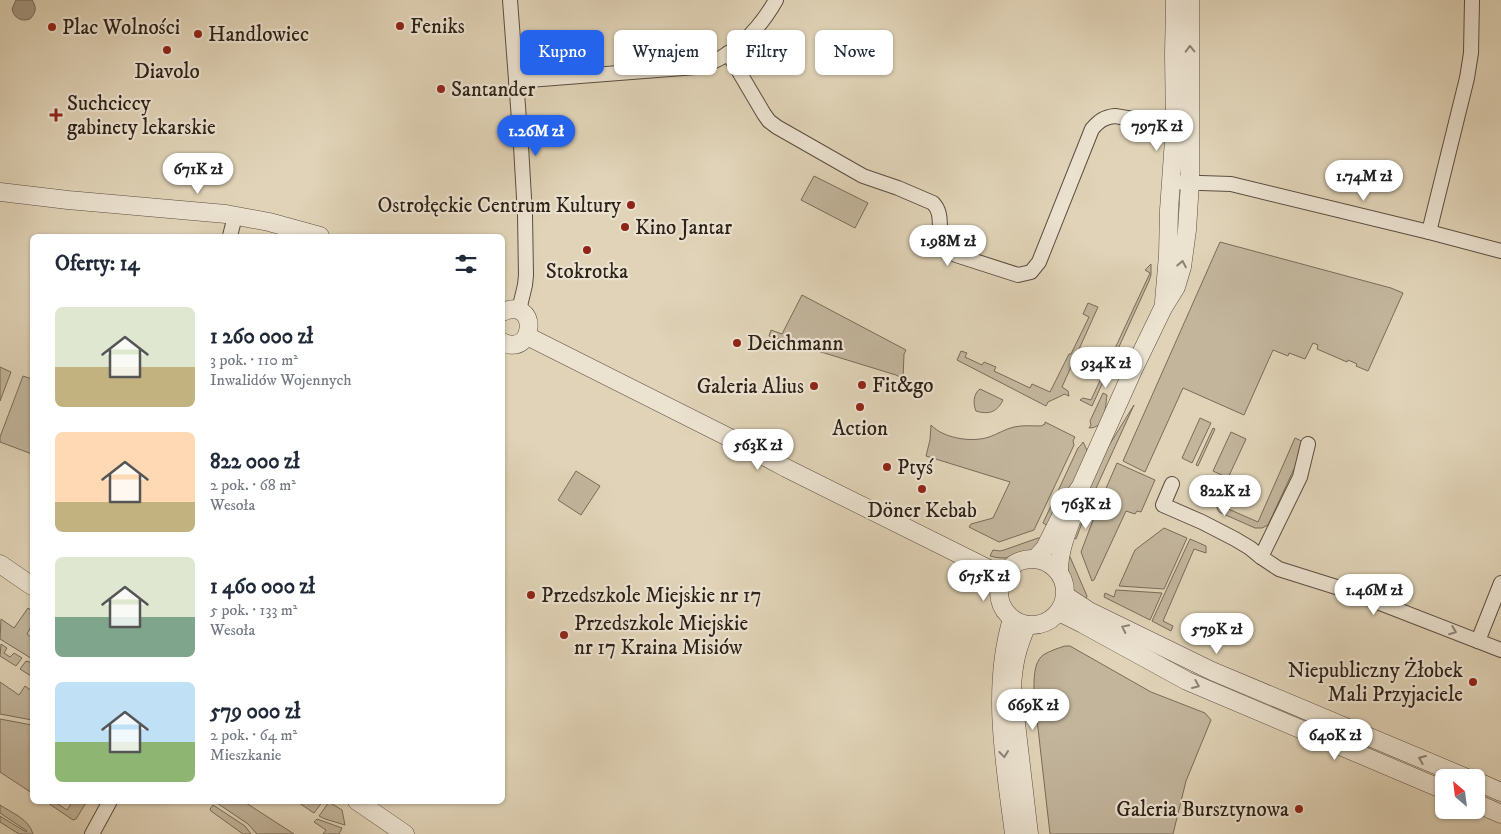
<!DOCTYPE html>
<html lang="pl">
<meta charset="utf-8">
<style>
body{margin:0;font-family:"IM FELL DW Pica",serif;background:#f2f2f3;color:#1f2937;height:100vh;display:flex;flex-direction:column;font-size:19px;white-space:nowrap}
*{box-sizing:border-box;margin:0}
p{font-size:16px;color:#747a83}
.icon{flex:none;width:28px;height:28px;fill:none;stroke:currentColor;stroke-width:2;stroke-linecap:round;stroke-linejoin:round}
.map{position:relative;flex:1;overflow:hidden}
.panel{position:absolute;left:30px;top:234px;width:475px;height:570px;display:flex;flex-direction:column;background:#fff;border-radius:8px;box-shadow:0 1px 4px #0004}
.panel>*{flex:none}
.top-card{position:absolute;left:520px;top:30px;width:475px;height:45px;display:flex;gap:10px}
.needle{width:32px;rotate:332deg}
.buttons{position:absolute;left:1435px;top:769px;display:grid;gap:10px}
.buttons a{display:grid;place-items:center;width:50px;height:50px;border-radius:8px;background:#fff;box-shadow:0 1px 4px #0004;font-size:25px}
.price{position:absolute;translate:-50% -42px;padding:0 11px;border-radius:18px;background:#fff;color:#222;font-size:16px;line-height:32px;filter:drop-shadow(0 1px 2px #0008)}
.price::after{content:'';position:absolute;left:50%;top:30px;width:15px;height:11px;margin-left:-8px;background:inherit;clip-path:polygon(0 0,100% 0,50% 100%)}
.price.current{background:#2563eb;color:#fff}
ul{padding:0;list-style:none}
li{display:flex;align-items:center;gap:15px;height:125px;padding:0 25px}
li span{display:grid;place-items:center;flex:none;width:140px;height:100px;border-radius:8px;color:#555}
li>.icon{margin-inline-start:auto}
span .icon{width:60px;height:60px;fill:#fffc;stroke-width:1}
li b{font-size:21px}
h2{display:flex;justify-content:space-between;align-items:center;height:60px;padding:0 25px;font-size:21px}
.chip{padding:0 18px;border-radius:8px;background:#fff;box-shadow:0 1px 4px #0004;font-size:18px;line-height:45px}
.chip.current{background:#2563eb;color:#fff}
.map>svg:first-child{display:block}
.green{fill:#c2b59c;stroke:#786c5a}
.water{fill:#a39781;stroke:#746857}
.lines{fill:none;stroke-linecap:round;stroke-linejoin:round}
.minor-casing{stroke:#5a4e40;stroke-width:16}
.tertiary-casing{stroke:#5a4e40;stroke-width:19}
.minor{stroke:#ebe2d0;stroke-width:14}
.tertiary{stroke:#ebe2d0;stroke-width:18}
.oneway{stroke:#8c8274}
.poi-dot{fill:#8f2418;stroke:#ebe2d0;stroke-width:2}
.labels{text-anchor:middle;stroke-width:4.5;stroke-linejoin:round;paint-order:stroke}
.poi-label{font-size:21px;fill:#2d2218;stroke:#ebe2d0;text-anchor:start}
</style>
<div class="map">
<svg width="1501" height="834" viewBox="0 0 1501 834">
<rect width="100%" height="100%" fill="#e0d3b7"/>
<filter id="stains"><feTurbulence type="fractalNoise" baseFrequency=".004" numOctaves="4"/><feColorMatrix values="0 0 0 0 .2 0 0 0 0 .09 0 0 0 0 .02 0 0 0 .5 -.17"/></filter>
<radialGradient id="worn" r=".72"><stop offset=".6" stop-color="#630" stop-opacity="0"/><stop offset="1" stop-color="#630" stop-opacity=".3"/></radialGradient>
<!-- green -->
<g class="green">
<path d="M814,176L868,203L855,228L801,200Z"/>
<path d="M1220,242L1391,288L1403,293L1368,371L1356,366L1357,364L1348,360L1347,362L1317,349L1318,345L1313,343L1305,359L1289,353L1288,356L1273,350L1244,415L1183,388L1145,472L1123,461Z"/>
<path d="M1151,264V275L1149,281L1092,406L1080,400L1083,398L1091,400L1150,273L1145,270Z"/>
<path d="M802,295L906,350L904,354L903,379L896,375L769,336L771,330L782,334Z"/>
<path d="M1088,303L1098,307L1062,387L1068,391L1069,396L1064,394L1063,395L1048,402L1046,406L957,360L961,351L967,353L965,357L982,365L984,362L996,367L994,371L1030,388L1032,384L1050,392L1069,354H1071L1089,317L1083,314Z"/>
<path d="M0,367L11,372L0,401Z"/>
<path d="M23,376L32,379V454L0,442V437Z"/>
<path d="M980,389L1003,400C997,412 989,415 976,411C973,404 973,394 980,389Z"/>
<path d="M1103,393L1107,395C1105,408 1106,428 1089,428L1091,425L1090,421Z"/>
<path d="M1134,405L1092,497L1076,539L1070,536L1083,501L1108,447Z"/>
<path d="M1200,418L1211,423L1192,463L1182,458Z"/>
<path d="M1045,422L1075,437L1073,441L1074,445L1034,530L999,542L969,527L971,524L993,518L1010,482L926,456L930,440L931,425C943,438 971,443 989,437C998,434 1005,429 1014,427C1023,425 1033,426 1041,426L1045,424Z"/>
<path d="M1213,428L1215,429L1198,466L1196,465Z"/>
<path d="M1231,432L1246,439L1228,478L1213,471Z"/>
<path d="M1295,438L1306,443L1268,525L1262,528H1255L1219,512L1217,508V504L1258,522Z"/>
<path d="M1083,442L1087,450L1085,459L1050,527L1043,523L1078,448L1081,445Z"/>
<path d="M1117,463L1155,480L1141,512L1137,511L1135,514L1126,511L1094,580L1092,581L1081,552L1098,507Z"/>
<path d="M576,471L600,486L581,515L558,500Z"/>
<path d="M1164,528L1187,538L1164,589L1119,586L1135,550Z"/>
<path d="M1038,538H1042L1034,549L1031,551C1014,556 1008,561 990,556L993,550L1000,551L1004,550Z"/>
<path d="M1190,539L1206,546V553L1194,549L1163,621L1173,626L1171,631L1152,621Z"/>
<path d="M1067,550L1087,596L1084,605L1075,595L1066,567Z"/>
<path d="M1116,590L1162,593L1150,620L1104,597L1105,593L1114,597Z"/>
<path d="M28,608L32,611V625L27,634L32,638V658L29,657L0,639L1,619L14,628Z"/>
<path d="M1,644L7,648L4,653L10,657L14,653L22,658L16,666L0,656Z"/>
<path d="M1065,646H1070L1151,692L1205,713L1211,720L1186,781L1173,834H1050L1034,693C1034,681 1033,663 1043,655C1050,651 1058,648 1065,646Z"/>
<path d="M26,661L32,663L31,676L20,669Z"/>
<path d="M0,682L19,695L25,686L32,691V720L0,714Z"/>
<path d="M0,719L32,725V793L0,772Z"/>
<path d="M45,801H53L67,810L73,801H87L76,819L73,820Z"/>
<path d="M214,801H243L294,834H257L248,824Z"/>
<path d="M296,801H323L314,813Z"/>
<path d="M329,802L342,810L345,825L325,819L319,816Z"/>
<path d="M0,805C12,813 29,819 33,834H19L0,822V816L26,832L27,831L0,813Z"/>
<path d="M213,805L245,826L251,834H243L211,811L210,809Z"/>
<path d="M317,819L342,828L339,834H323L326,830L314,822Z"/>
</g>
<!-- water -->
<path class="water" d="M16,0H32C37,7 36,13 30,19C21,22 14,18 12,9Z"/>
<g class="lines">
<defs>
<g id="minor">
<path d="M510,0L521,146L525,215L526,275L525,285L519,310"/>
<path d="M728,53L764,114L769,121L777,127L863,176L898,188L933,203C948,219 929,236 956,255L1018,275L1031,272L1039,262L1092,129C1099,121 1104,117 1115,116L1175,126"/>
<path d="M516,81L696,67C731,60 759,30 776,0"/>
<path d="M1171,182L1231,184L1429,232L1501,251"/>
<path d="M1429,232L1467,78L1471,53L1472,0"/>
<path d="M230,236L235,216"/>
<path d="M1172,484L1163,505L1202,522L1235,539L1250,548L1261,557L1279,569L1349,591L1501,650"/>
<path d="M1261,557L1300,477L1308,444"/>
<path d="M1478,641L1501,583"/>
<path d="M92,834L110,801"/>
</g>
<g id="tertiary">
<path d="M0,192L68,200L226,214L269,222L320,236"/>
<path d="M1164,302L1168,255L1169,210L1175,126L1174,55L1175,0"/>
<path d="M502,312C539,296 536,358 502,342"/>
<path d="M527,336L732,439L786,468L1003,576"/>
<path d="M1036,558L1045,548L1062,514L1081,486L1133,370L1163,308L1176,287L1182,267L1187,230L1190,182V0"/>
<circle cx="1032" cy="592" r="33"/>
<path d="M0,564L32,586"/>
<path d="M1059,571C1059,548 1069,527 1077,506"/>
<path d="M1066,596L1089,611L1212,671L1467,778"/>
<path d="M1059,612L1083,624L1187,681L1444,790"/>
<path d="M1012,619C991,688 1005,764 1014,834"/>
<path d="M1027,625C1017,648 1013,664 1012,689L1029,834"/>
<path d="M1476,781L1501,792"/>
<path d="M357,801L405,834"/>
<path d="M1476,803L1501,814"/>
</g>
</defs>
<!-- minor casing -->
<use href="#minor" class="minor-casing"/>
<!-- tertiary casing -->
<use href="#tertiary" class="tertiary-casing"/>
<!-- minor -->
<use href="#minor" class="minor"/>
<!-- tertiary -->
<use href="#tertiary" class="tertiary"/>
</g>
<!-- one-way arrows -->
<defs><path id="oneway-chevron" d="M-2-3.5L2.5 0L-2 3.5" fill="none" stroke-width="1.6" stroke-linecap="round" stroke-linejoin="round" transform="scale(1.25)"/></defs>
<g class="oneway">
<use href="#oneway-chevron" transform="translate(1190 49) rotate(-91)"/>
<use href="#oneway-chevron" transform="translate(1182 264) rotate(-79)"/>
<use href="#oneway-chevron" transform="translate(1125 628) rotate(-154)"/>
<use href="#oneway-chevron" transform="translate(1453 631) rotate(21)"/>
<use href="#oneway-chevron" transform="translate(1196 685) rotate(23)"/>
<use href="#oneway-chevron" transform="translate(1004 754) rotate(83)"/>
<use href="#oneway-chevron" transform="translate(1422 759) rotate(-157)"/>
</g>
<!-- markers -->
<g class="poi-dot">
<circle cx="400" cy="26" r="5"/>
<circle cx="52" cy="27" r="5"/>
<circle cx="198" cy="34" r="5"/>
<circle cx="167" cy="50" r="5"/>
<circle cx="441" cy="89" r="5"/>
<path d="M53.5 107.5h5v5h5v5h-5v5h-5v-5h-5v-5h5z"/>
<circle cx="631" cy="205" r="5"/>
<circle cx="625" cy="227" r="5"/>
<circle cx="587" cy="250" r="5"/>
<circle cx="737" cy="343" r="5"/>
<circle cx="862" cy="385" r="5"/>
<circle cx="814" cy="386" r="5"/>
<circle cx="860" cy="407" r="5"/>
<circle cx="887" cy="467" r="5"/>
<circle cx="922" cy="489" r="5"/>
<circle cx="531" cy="595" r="5"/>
<circle cx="564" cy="635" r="5"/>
<circle cx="1473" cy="682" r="5"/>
<circle cx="1299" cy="809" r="5"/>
</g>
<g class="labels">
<!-- poi labels -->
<g class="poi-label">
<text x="410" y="33">Feniks</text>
<text x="62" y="34">Plac Wolności</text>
<text x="208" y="41">Handlowiec</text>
<text x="167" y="78" text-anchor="middle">Diavolo</text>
<text x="451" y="96">Santander</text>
<text x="67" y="110">Suchciccy<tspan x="67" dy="24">gabinety lekarskie</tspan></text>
<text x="621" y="212" text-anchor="end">Ostrołęckie Centrum Kultury</text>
<text x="635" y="234">Kino Jantar</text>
<text x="587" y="278" text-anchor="middle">Stokrotka</text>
<text x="747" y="350">Deichmann</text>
<text x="872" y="392">Fit&amp;go</text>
<text x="804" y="393" text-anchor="end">Galeria Alius</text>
<text x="860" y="435" text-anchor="middle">Action</text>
<text x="897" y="474">Ptyś</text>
<text x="922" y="517" text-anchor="middle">Döner Kebab</text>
<text x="541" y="602">Przedszkole Miejskie nr 17</text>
<text x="574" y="630">Przedszkole Miejskie<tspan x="574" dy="24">nr 17 Kraina Misiów</tspan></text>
<text x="1463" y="677" text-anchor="end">Niepubliczny Żłobek<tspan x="1463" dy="24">Mali Przyjaciele</tspan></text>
<text x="1289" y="816" text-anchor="end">Galeria Bursztynowa</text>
</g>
</g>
<rect width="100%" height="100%" filter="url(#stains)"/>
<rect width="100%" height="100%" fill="url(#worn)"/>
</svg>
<div class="buttons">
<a><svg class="needle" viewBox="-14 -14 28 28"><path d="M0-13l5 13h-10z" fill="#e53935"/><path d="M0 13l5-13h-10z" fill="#747a83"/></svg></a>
</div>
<b class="price" style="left:1157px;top:152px">797K zł</b>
<b class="price current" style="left:536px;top:157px">1.26M zł</b>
<b class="price" style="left:198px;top:195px">671K zł</b>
<b class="price" style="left:1364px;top:202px">1.74M zł</b>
<b class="price" style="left:948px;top:267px">1.98M zł</b>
<b class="price" style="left:1106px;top:389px">934K zł</b>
<b class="price" style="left:758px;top:471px">563K zł</b>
<b class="price" style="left:1225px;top:517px">822K zł</b>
<b class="price" style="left:1086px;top:530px">763K zł</b>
<b class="price" style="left:984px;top:602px">675K zł</b>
<b class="price" style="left:1374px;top:616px">1.46M zł</b>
<b class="price" style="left:1217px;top:655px">579K zł</b>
<b class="price" style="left:1033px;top:731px">669K zł</b>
<b class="price" style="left:1335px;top:761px">640K zł</b>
<div class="top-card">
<a class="chip current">Kupno</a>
<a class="chip">Wynajem</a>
<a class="chip">Filtry</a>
<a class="chip">Nowe</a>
</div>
<section class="panel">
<h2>Oferty: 14<svg class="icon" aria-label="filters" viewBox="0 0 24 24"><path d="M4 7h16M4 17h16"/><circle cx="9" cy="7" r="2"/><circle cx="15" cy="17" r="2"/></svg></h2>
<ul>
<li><span style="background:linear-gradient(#dfe7d0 60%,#c2b280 0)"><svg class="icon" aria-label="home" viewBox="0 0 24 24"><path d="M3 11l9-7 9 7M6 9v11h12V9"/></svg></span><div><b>1 260 000 zł</b><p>3 pok. · 110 m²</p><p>Inwalidów Wojennych</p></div></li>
<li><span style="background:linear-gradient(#ffd9b3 70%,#c2b280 0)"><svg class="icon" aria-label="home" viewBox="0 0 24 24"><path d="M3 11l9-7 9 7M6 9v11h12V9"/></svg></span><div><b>822 000 zł</b><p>2 pok. · 68 m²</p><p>Wesoła</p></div></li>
<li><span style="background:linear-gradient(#dfe7d0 60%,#7fa58c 0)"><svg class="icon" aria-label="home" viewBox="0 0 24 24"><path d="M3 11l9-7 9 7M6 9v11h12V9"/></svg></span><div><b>1 460 000 zł</b><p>5 pok. · 133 m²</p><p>Wesoła</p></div></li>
<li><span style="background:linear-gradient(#bfe0f5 60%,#8fb573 0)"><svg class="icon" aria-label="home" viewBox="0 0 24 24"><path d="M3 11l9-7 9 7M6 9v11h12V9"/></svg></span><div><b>579 000 zł</b><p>2 pok. · 64 m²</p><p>Mieszkanie</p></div></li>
</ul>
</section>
</div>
